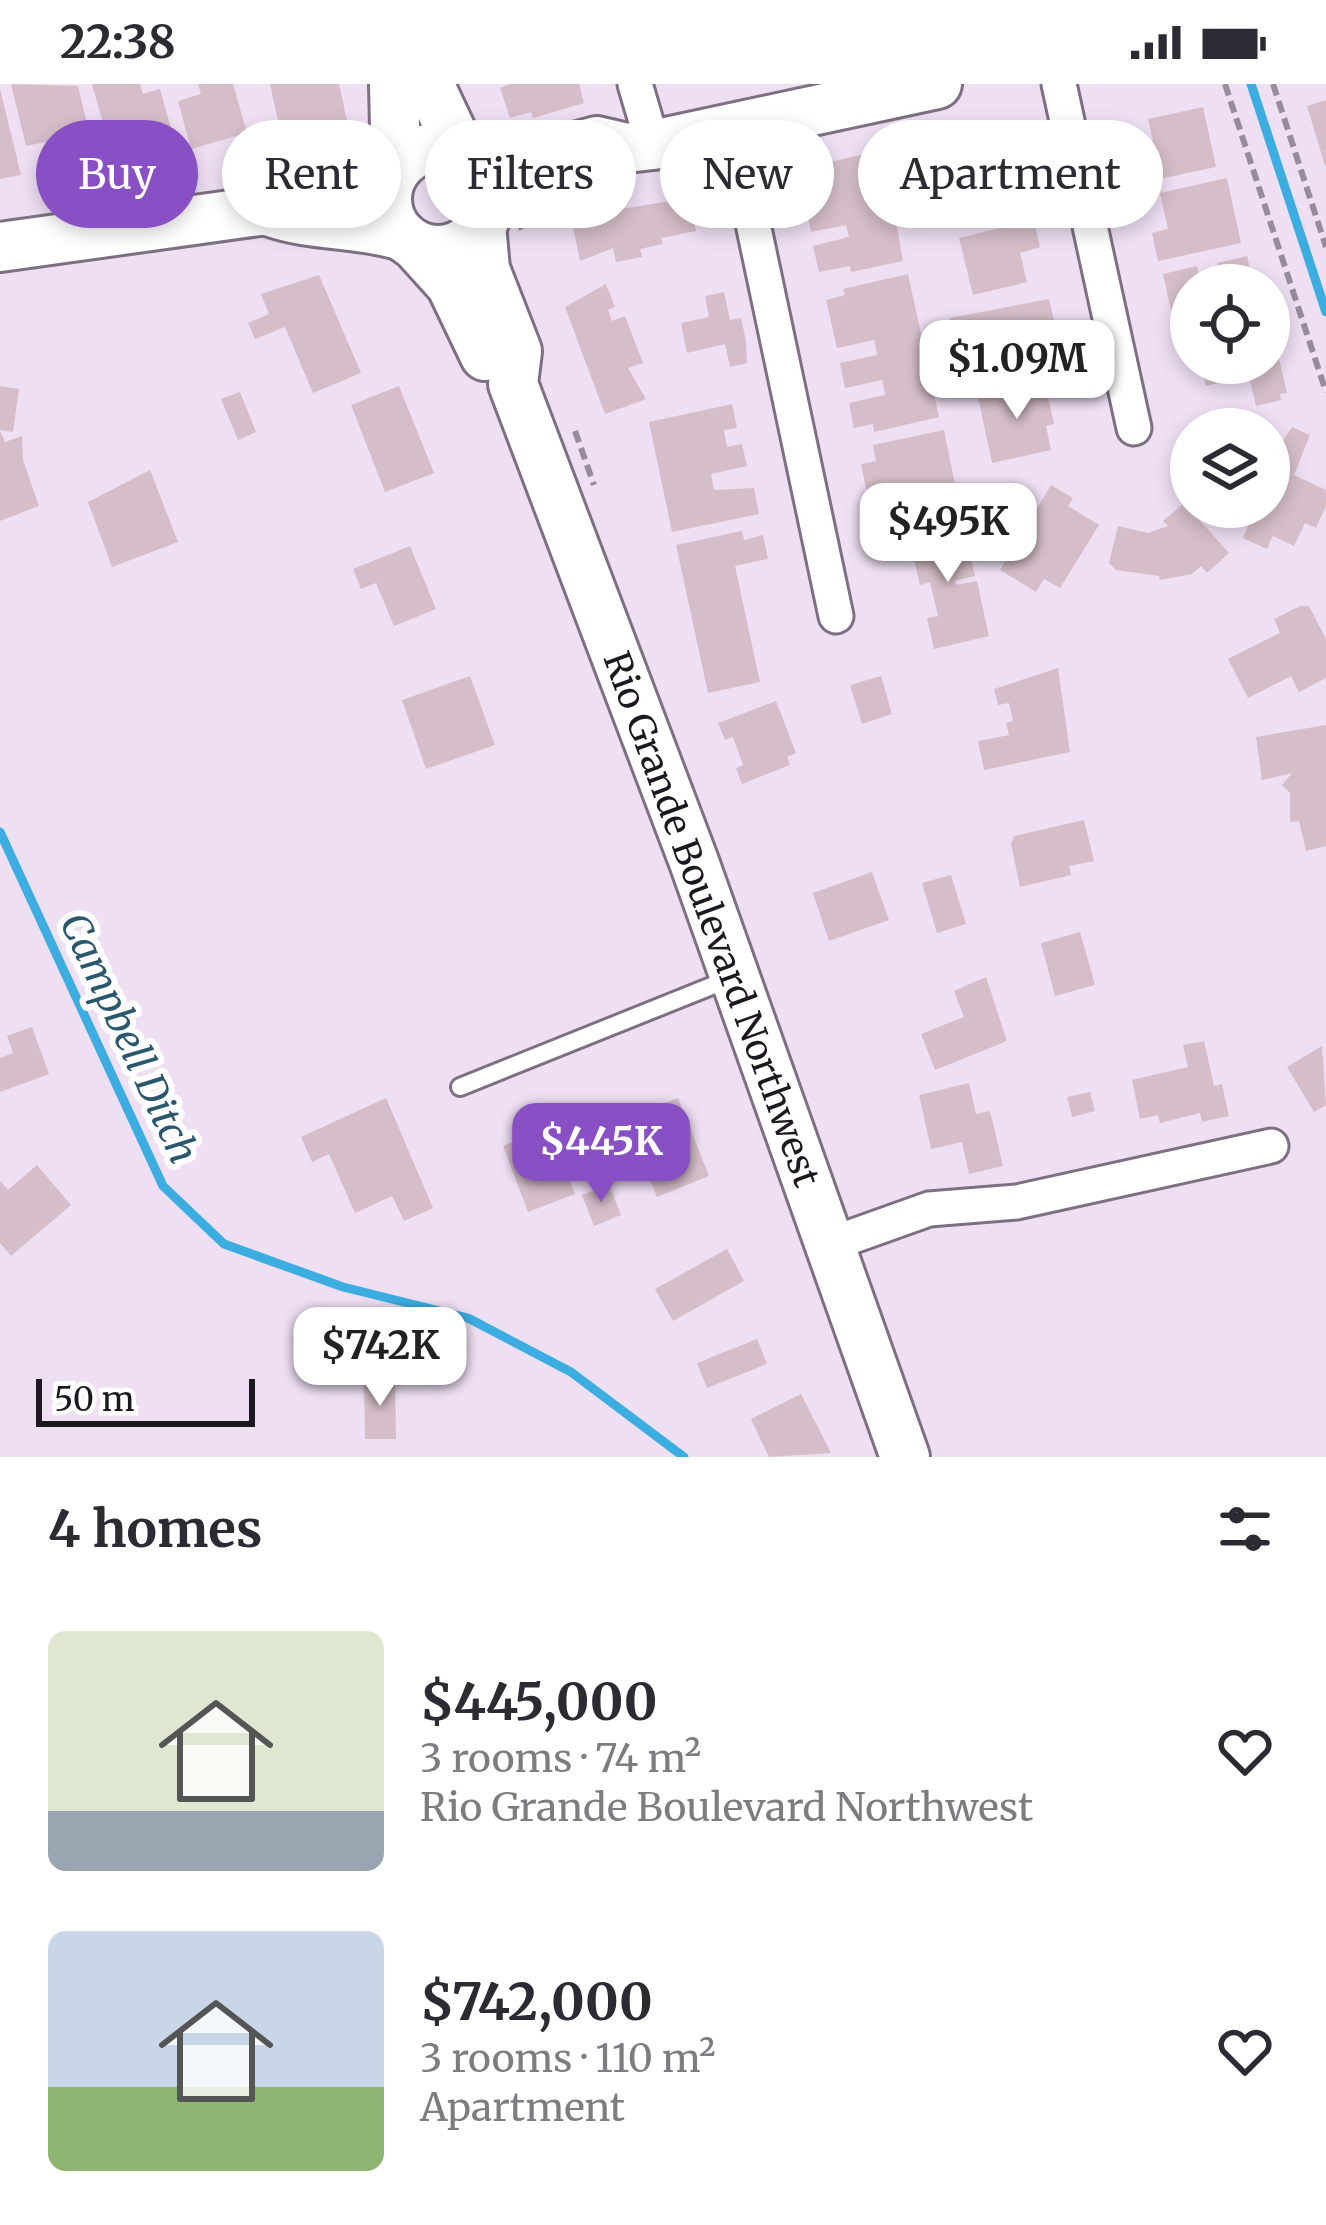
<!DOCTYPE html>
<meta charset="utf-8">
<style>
body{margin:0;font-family:Merriweather,serif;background:#f2f2f3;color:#2b2b33;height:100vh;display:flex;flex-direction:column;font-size:45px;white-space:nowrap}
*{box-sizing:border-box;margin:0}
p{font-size:39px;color:#7c7c81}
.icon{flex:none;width:66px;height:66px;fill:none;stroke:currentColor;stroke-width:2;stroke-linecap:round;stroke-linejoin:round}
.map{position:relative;height:1373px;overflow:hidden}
.sheet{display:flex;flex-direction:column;background:#fff;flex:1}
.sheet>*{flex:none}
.hud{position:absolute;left:36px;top:36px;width:1254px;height:108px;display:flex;gap:24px}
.buttons{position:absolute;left:1170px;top:180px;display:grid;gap:24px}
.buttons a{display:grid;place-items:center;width:120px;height:120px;border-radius:50%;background:#fff;box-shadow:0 6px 18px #0003;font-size:60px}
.scale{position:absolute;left:36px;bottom:30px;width:219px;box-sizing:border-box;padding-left:12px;border:6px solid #1d181f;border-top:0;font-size:33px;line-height:42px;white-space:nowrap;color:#1d181f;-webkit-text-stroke:9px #fff;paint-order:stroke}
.price{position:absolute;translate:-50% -102px;padding:0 27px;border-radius:24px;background:#fff;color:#222;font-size:39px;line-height:78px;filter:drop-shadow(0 3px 6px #0008)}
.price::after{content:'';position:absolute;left:50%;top:72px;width:36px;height:27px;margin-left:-18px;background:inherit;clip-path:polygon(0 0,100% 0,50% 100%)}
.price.on{background:#894fc5;color:#fff}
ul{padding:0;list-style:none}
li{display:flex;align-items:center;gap:36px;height:300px;padding:0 48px}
li span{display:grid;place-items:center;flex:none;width:336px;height:240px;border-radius:18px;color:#555}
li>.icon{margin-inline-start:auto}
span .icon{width:144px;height:144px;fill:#fffc;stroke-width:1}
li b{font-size:51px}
h2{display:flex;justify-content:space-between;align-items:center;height:144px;padding:0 48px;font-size:51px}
.tag{padding:0 42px;border-radius:54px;background:#fff;box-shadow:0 6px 18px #0003;font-size:42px;line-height:108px}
.tag.on{background:#894fc5;color:#fff}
.status{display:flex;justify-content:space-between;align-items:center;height:84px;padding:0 60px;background:#fff;direction:ltr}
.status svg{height:33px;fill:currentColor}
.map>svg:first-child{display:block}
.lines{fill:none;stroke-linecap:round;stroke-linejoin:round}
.stream{stroke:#3cade0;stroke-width:9}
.building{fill:#d5bec9}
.lane-casing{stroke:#7d7082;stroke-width:22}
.street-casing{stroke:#7d7082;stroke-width:39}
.secondary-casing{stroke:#7d7082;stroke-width:54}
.path{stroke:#978c9b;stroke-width:6;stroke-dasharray:12 6;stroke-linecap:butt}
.lane{stroke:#fff;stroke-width:16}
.street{stroke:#fff;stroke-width:33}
.secondary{stroke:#fff;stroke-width:48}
.labels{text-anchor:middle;stroke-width:12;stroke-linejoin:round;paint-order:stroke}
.street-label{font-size:36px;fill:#1d181f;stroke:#fff}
.water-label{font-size:39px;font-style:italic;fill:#2a576d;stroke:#fff}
</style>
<div class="status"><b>22:38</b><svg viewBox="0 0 49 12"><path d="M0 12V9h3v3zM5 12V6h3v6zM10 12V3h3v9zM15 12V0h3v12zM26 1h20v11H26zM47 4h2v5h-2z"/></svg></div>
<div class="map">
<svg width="1326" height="1373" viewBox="0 0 1326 1373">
<rect width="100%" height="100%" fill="#eedff3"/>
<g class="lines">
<!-- stream -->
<g class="stream">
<path d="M1251,0L1326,228"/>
<path d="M0,748L163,1102L224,1160L343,1203L468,1234L571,1288L684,1373"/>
</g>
</g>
<!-- building -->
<g class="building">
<path d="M11,0L78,2L95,73L57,82L50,57L26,62Z"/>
<path d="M92,0H140L143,10L160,5L175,58L140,68L136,52L109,60Z"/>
<path d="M198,0H233L247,49L191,65L178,17L201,10Z"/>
<path d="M270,0H339L348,41L282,55Z"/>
<path d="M510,0H579L584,19L533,34L531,28L510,34L500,4Z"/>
<path d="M0,5L21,91L0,95Z"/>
<path d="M1326,16V82H1325L1307,22Z"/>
<path d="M1203,23L1216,83L1140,99L1132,62L1153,57L1148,35Z"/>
<path d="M956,62L959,76L1005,66L1010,88L984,93L987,104L1021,96L1027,120L966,134L961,114L945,118L933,67Z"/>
<path d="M883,66L903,177L851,188L850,182L819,188L813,162L849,153L846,141L811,148L801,99L822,94L820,80Z"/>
<path d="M1227,94L1241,159L1158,177L1152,149L1168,145L1160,109Z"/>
<path d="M689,114L696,147L661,154L663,160L640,165L642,173L616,178L613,164L580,177L571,133Z"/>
<path d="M1034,136L1040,163L1020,169L1027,198L973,211L959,154Z"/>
<path d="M1247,172L1254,201H1208L1220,196L1217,179Z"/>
<path d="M1197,182L1201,201H1191V241L1175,245L1163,190Z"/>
<path d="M908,190L939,333L874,348L873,340L854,344L849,319L885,311L882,296L845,304L840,279L877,271L874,256L837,264L826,216L845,211L843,205Z"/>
<path d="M319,191L361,289L313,309L285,243L255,255L248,239L269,230L261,210Z"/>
<path d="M606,200L615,223L608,226L612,237L625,232L643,279L628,284L646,315L605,330L565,223Z"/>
<path d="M724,208L730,236L741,234L746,257L747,279L730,283L725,260L687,269L681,239L709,233L705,212Z"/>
<path d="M1049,215L1055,242L1039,247L1045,276L985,289L981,270L959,275L950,234Z"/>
<path d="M1271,240L1287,309L1280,310L1281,316L1256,322L1249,292L1206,302L1201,279H1269Z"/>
<path d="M1045,299L1054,340L1046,342L1051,366L992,379L978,313Z"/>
<path d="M0,302L19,305L13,348L0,346Z"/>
<path d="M399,302L434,389L385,408L351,321Z"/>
<path d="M240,308L256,348L238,356L221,315Z"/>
<path d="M732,320L737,344L724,346L727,363L742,360L747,382L711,390L714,406L754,404L759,430L672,448L649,338Z"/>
<path d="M1292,343L1310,351L1294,391L1326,406V422L1316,444L1305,439L1294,462L1273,452L1267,465L1243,454L1248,442L1216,427L1218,423H1269V378Z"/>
<path d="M944,346L960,425L890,439L887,425L871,429L861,380L876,377L873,361Z"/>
<path d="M0,347L5,358L22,352L23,376L39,422L0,437Z"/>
<path d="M150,386L178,458L112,483L88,418Z"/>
<path d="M1051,401L1073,414L1068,422L1099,441L1060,504L1044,495L1036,508L1000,486Z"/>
<path d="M1184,419L1229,469L1207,489L1201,482L1192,490L1160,496L1159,492L1116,486L1109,479L1118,442L1148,449L1168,442L1163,437Z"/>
<path d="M927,444L929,452L964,444L975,492L955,497L956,501L977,497L989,552L934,565L927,534L938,532L930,498L920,501L914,476L908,477L898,450Z"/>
<path d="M742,447L744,456L763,451L768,475L735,482L760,598L708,609L676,461Z"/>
<path d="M410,462L436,525L394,542L376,499L361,505L353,485Z"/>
<path d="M1300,522H1309L1326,555V594L1299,608L1291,592L1248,614L1228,575L1280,549L1274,535Z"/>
<path d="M1058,584L1070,668L984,686L978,657L1009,651L1006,639L1013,637L1009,619L998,621L994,605Z"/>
<path d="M470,592L495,661L426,685L402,616Z"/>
<path d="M881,592L892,630L862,640L850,601Z"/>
<path d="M776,617L796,669L787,673L790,681L742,700L736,684L743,681L733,653L725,656L718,639Z"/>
<path d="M1326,641V762L1306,767L1299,737L1290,738V709L1282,701L1292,689L1262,696L1256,653Z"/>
<path d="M1084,736L1094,777L1069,782L1071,791L1020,803L1011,760L1014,752Z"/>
<path d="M872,788L889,836L829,857L813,809Z"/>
<path d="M951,791L966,840L937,849L922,799Z"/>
<path d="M1080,848L1095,901L1055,912L1041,859Z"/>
<path d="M986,893L1007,957L935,986L921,950L964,933L954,907Z"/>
<path d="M32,943L49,990L0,1008V974L13,969L7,952Z"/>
<path d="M1204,957L1214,1002L1222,1000L1229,1032L1202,1038L1200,1029L1160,1039L1158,1031L1140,1035L1132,996L1188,983L1183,961Z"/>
<path d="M1322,962L1326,1021L1314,1028L1287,983Z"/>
<path d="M969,999L976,1030L990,1027L1003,1082L969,1090L962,1058L931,1065L919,1011Z"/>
<path d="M1090,1008L1095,1027L1072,1033L1067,1013Z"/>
<path d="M386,1014L433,1124L404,1137L392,1112L355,1129L329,1070L312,1078L301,1053Z"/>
<path d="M678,1014L709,1092L657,1113L626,1035Z"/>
<path d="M617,1039L627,1075L609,1080L598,1045Z"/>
<path d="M550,1044L575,1110L528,1128L503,1062Z"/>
<path d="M37,1081L71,1121L11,1172L0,1159V1097L8,1106Z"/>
<path d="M609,1101L621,1131L594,1142L582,1111Z"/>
<path d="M727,1165L744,1197L673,1237L655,1205Z"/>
<path d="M757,1255L767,1280L707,1304L697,1279Z"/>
<path d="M364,1295H395L396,1355H365Z"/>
<path d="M801,1310L831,1369L769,1373L751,1335Z"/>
</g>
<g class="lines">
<defs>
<path id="lane" d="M460,1003L729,895"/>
<g id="street">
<path d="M635,0L653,61"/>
<path d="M1059,0L1134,344"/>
<path d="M733,45L836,532"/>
<path d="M831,1160L929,1125L1017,1118L1271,1062"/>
</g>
<g id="secondary">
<path d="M394,0L396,86"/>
<path d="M429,0L462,70"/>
<circle cx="438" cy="115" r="51"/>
<path d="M465,72L534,74L597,57L627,64L653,61L937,0"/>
<path d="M271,128C314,143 358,138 403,152"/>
<path d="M481,141L485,185L517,267L513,300L694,778L905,1373"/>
<path d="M414,160L451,201L485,272"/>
<path d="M0,163L266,126L294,110L392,92"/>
</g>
</defs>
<!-- lane casing -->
<use href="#lane" class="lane-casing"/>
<!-- street casing -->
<use href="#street" class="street-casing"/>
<!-- secondary casing -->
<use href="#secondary" class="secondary-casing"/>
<!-- path -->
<g class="path">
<path d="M1225,0L1326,308"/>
<path d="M1273,0L1326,163"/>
<path d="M518,144L605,96"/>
<path d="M575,347L594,401"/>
</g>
<!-- lane -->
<use href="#lane" class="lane"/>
<!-- street -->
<use href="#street" class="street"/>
<!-- secondary -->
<use href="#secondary" class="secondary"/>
</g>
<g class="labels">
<!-- street labels -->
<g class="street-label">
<text transform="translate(712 835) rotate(70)" y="13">Rio Grande Boulevard Northwest</text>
</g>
<!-- water labels -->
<g class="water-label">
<text transform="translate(129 954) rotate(65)" y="14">Campbell Ditch</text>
</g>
</g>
</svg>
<div class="buttons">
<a><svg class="icon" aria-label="locate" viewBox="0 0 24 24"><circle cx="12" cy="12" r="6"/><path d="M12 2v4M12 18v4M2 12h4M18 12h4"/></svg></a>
<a><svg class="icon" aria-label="layers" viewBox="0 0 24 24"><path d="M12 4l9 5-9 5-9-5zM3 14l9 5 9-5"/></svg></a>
</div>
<div class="scale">50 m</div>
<b class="price" style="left:1017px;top:338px">$1.09M</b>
<b class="price" style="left:948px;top:501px">$495K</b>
<b class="price on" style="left:601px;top:1121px">$445K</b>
<b class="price" style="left:380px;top:1325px">$742K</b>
<div class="hud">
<a class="tag on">Buy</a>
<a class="tag">Rent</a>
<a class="tag">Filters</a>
<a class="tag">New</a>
<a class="tag">Apartment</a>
</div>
</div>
<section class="sheet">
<h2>4 homes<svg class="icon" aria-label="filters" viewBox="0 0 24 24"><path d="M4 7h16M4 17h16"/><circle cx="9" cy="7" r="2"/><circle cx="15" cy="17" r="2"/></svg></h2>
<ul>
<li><span style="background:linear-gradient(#dfe7d0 75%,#9aa5b1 0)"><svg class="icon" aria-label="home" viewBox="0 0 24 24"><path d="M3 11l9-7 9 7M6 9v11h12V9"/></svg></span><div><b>$445,000</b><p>3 rooms · 74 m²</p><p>Rio Grande Boulevard Northwest</p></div><svg class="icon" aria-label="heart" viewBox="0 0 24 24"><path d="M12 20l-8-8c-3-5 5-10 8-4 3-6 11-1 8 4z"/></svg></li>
<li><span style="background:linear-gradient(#c9d6e8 65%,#8fb573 0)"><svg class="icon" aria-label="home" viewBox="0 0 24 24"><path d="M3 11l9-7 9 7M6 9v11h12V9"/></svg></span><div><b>$742,000</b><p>3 rooms · 110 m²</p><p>Apartment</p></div><svg class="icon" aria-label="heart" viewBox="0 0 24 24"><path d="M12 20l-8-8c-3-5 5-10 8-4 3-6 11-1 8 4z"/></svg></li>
</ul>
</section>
